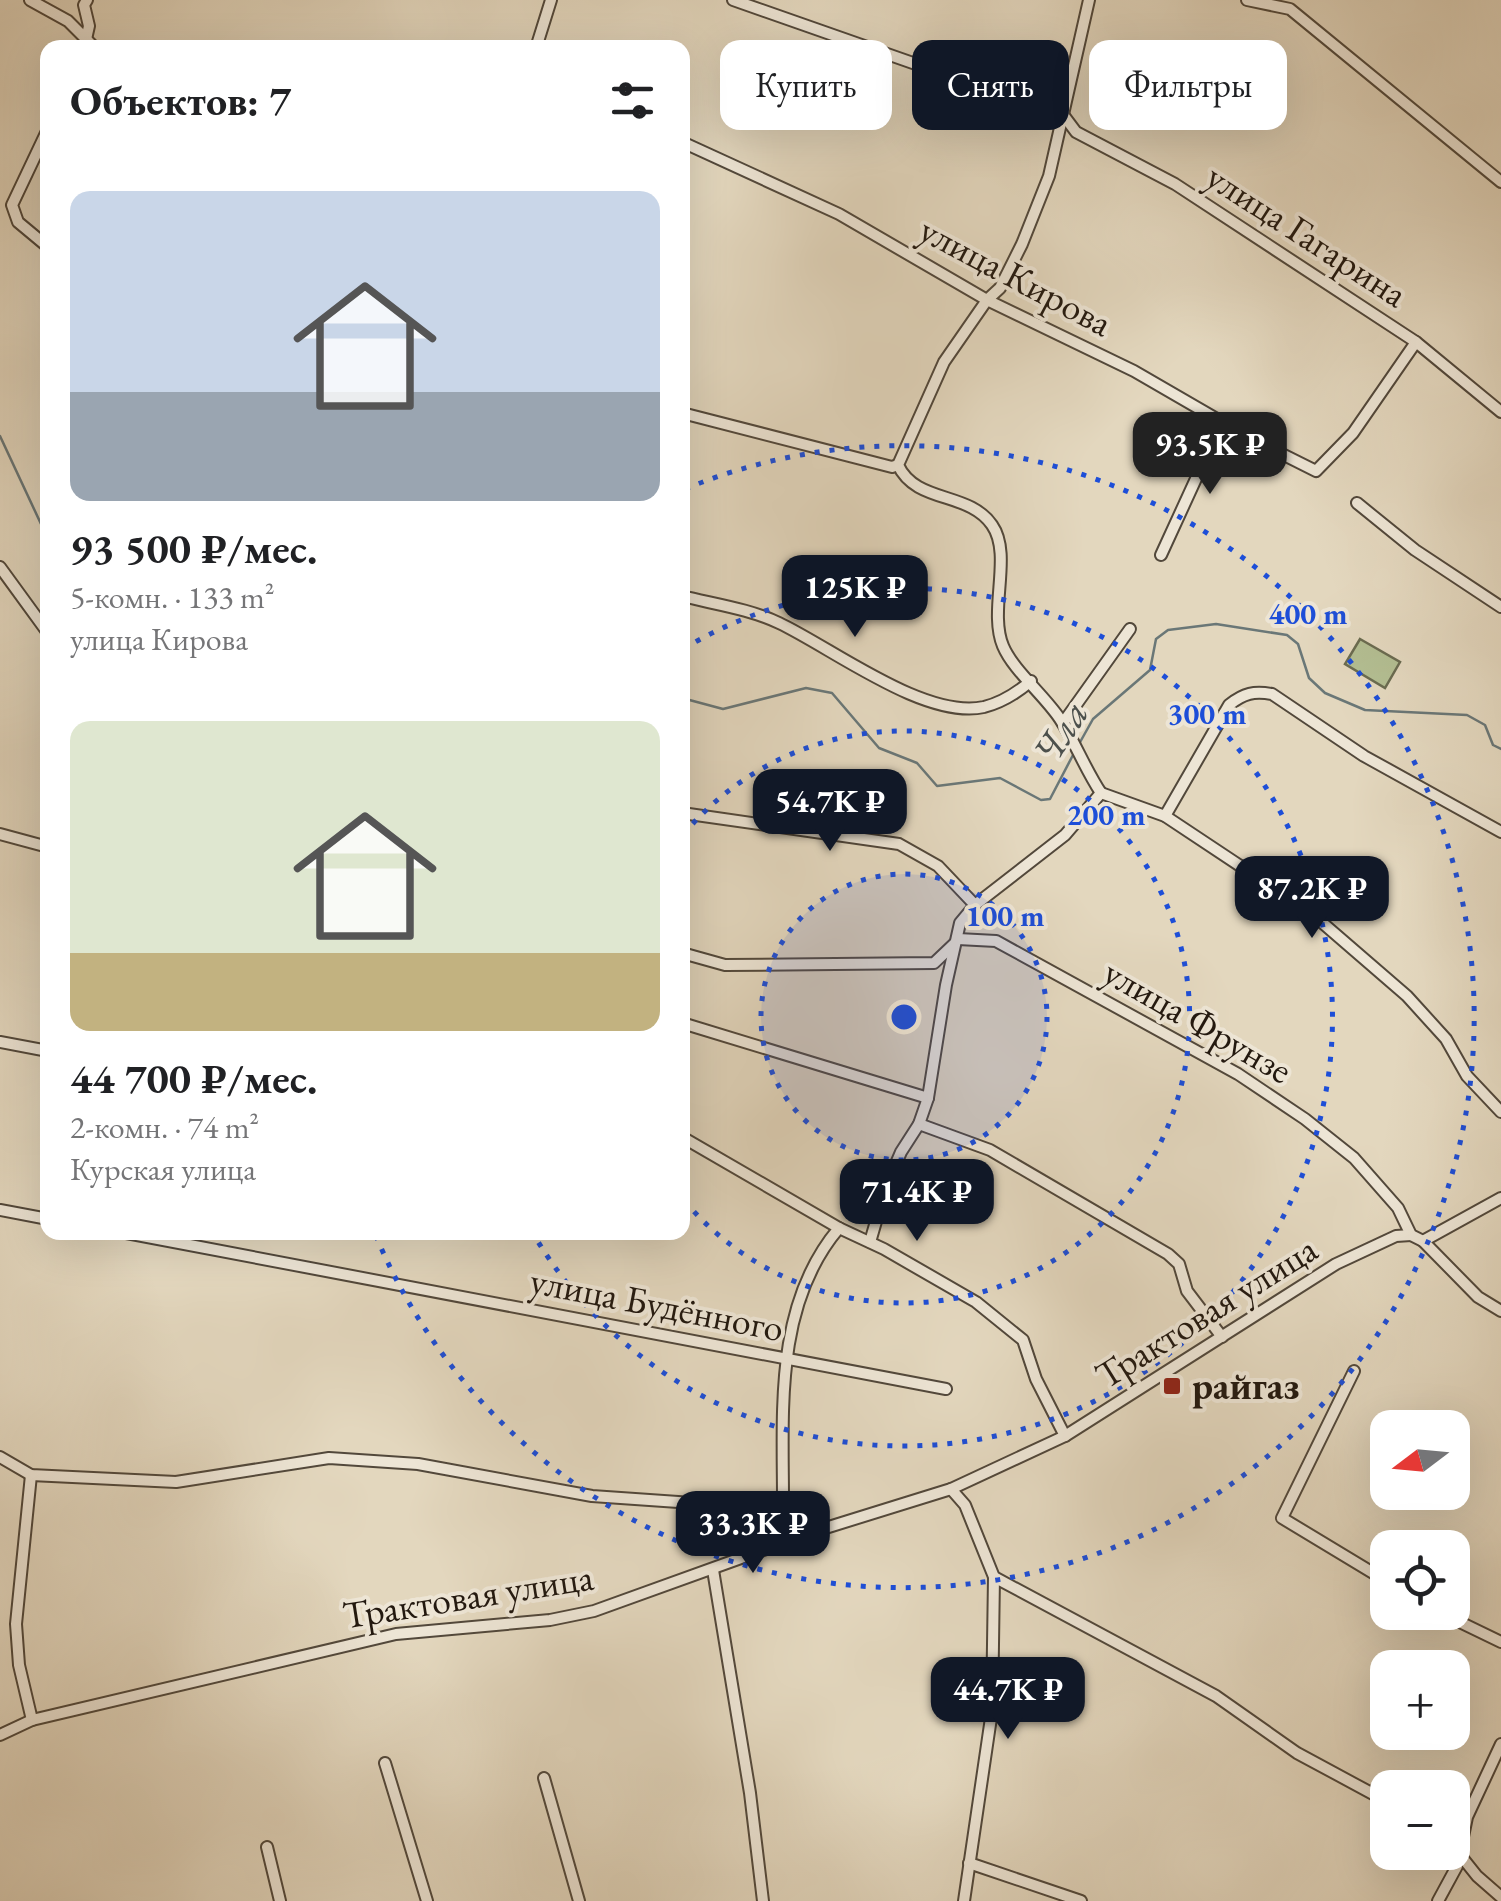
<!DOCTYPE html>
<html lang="ru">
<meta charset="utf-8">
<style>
body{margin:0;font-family:"EB Garamond",serif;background:#f6f6f6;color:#202124;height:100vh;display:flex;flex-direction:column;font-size:38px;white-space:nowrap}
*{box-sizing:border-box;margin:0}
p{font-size:32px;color:#757577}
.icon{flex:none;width:55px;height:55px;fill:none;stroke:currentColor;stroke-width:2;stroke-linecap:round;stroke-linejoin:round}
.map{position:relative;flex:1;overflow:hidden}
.details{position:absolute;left:40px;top:40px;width:650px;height:1200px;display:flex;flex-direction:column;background:#fff;border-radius:20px;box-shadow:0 10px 40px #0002}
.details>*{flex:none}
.banner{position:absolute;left:720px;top:40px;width:630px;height:90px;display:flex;gap:20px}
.needle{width:65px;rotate:254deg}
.fabs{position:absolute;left:1370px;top:1410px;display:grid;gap:20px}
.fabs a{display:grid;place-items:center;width:100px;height:100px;border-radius:20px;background:#fff;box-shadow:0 10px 40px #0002;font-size:50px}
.price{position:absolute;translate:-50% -85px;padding:0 22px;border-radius:20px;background:#111827;color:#fff;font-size:32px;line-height:65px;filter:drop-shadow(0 2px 5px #0008)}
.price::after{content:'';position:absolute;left:50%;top:60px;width:30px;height:22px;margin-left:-15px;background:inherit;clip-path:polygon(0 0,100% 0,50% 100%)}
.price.selected{background:#222;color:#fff}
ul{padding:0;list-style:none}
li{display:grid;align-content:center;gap:20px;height:530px;padding:0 30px}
li span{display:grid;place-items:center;height:310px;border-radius:20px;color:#555}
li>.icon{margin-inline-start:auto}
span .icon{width:180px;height:180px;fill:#fffc;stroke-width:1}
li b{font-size:42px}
h2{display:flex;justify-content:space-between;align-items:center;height:120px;padding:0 30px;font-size:42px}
.tag{padding:0 35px;border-radius:20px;background:#fff;box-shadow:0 10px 40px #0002;font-size:35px;line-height:90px}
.tag.selected{background:#111827;color:#fff}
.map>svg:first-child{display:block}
.green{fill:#b3be92;stroke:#6a6b50;stroke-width:2.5}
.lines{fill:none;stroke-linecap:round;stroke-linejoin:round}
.stream{stroke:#6a7777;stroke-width:2.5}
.minor-casing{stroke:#52483b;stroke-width:14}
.minor{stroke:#ede5d5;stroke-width:10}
.ring{fill:none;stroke:#1d4ed8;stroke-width:5;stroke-dasharray:5 10}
.poi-dot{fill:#8f2418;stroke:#ede5d5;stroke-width:4}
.labels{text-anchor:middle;stroke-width:8;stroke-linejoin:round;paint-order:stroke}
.street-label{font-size:38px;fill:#22180f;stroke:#ede5d5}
.poi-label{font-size:38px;font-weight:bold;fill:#22180f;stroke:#ede5d5;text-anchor:start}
.water-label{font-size:40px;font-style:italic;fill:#4c504c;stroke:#ede5d5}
.centre{fill:#1d4ed8;stroke:#ede5d5;stroke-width:5}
.ring-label{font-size:30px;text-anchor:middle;font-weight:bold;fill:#1d4ed8;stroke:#ede5d5;stroke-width:8;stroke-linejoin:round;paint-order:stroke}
</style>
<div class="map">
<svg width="1501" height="1901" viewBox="0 0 1501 1901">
<rect width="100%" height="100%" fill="#e3d7be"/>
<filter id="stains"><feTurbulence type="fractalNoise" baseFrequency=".002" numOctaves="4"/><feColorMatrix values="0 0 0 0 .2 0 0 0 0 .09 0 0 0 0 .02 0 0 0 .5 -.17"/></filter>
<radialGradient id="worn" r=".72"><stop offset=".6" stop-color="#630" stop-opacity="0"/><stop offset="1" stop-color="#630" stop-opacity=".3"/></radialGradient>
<!-- green -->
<path class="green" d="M1360,639L1400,662L1385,688L1345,664Z"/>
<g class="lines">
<!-- stream -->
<g class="stream">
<path d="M0,436L48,539"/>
<path d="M682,698L723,709L806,688L832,693L879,748L917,763L937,786L1000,778L1041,800L1050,799L1073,755"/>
<path d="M1079,744L1093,719L1150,670L1156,639L1168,630L1216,624L1287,635L1298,644L1309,678L1325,693L1365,710L1467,715L1485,725L1493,745L1501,749"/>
</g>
<defs>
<g id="minor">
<path d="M30,0L68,21L95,48"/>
<path d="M733,0L1064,116L1076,132L1175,184L1416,342L1501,412"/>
<path d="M1089,0L1049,176L1022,244L1000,288L987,300L944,362L898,465C916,504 969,491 992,525C1013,555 988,610 1003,646C1013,670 1044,695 1060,719C1075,742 1085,769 1101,793"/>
<path d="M1247,0L1290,9L1501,182"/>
<path d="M84,48L89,26L84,5L87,0"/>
<path d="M536,48L551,0"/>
<path d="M48,129L12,205L18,222L48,247"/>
<path d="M682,142L839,214L987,300L1134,371L1248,437L1316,471L1353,433L1416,342"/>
<path d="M682,413L892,467L898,465"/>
<path d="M1357,503L1415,550L1501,607"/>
<path d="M1161,555L1222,422"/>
<path d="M0,567L48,633"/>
<path d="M682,596C714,604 750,609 779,623C832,648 925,720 984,707C1000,703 1018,692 1031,681"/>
<path d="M1063,723L1130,629"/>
<path d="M1101,793L1165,816L1311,913L1407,996L1446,1039L1467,1076L1501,1112"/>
<path d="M682,813L899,844L938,866L975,905"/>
<path d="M1165,816L1229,705C1244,693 1254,691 1272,694L1364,756L1501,832"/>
<path d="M0,834L48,847"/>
<path d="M958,939L996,941L1238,1074L1305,1119L1354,1158L1398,1208L1411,1235L1423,1241L1478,1297L1501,1311"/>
<path d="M682,953L725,965L934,963L954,944"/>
<path d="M682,1023L928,1098"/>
<path d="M0,1042L48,1051"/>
<path d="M919,1124L990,1150L1168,1254L1179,1264L1187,1291L1222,1337"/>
<path d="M682,1137L839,1228L884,1249L976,1302L1023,1340L1036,1379L1065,1436"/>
<path d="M0,1210L48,1219"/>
<path d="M121,1232L946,1389"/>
<path d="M1423,1241L1501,1198"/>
<path d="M870,1242L886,1187L901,1152L919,1124L928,1098L946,985L960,923L975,905L1065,835L1101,793"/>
<path d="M1354,1371L1282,1518L1388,1582"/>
<path d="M0,1457L31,1475L176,1482L329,1458L418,1464L592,1496L750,1507L818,1530"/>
<path d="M31,1475L16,1624L19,1665L32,1720"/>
<path d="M951,1489L965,1505L994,1577L1216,1696L1297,1753L1388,1802"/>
<path d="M783,1519C784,1420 771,1308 839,1228"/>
<path d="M713,1570L750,1793L763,1901"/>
<path d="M1439,1612L1501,1642"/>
<path d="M0,1735L32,1720L396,1634L550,1620L594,1611L819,1530L951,1489L1065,1436L1336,1264L1396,1236L1411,1235"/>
<path d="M385,1763L427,1901"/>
<path d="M544,1778L579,1901"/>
<path d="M267,1847L280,1901"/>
<path d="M1457,1851L1477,1876L1501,1897"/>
<path d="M969,1863L1081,1901"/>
<path d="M964,1901L992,1711L994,1577"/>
<path d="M1438,1901L1457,1866L1467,1817L1501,1744"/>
</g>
</defs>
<!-- minor casing -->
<use href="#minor" class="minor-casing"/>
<!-- minor -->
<use href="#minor" class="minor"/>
</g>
<!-- distance rings -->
<circle cx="904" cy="1017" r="143" fill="#1d4ed8" fill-opacity=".12"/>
<g class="ring">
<circle cx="904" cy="1017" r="143"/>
<path d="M683 835A286 286 0 1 1 683 1199"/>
<path d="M683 649A429 429 0 1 1 534 1235"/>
<path d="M685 489A571 571 0 1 1 376 1236"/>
</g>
<!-- markers -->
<rect class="poi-dot" x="1162" y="1376" width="20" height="20" rx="5"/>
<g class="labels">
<!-- street labels -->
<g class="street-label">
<text transform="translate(1307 235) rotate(33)" y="13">улица Гагарина</text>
<text transform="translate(1016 276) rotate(28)" y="13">улица Кирова</text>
<text transform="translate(1198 1021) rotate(30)" y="13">улица Фрунзе</text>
<text transform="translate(657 1304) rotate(11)" y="13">улица Будённого</text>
<text transform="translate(1206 1312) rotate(-32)" y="13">Трактовая улица</text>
<text transform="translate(468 1596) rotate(-9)" y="13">Трактовая улица</text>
</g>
<!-- poi labels -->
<g class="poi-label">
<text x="1192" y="1399">райгаз</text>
</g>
<!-- water labels -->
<g class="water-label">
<text transform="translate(1060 732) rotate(-57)" y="14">Чла</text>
</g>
</g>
<circle cx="904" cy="1017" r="15" class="centre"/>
<g class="ring-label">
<text x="1308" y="624">400 m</text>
<text x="1207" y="724">300 m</text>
<text x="1106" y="825">200 m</text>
<text x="1005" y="926">100 m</text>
</g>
<rect width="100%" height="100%" filter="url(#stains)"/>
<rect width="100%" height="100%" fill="url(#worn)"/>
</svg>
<div class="fabs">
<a><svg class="needle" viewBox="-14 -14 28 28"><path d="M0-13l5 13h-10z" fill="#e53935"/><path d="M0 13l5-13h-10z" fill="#757577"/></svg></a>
<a><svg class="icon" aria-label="locate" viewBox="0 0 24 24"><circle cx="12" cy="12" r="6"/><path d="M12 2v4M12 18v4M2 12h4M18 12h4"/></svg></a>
<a>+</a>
<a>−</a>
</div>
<b class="price selected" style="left:1210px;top:497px">93.5K ₽</b>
<b class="price" style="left:855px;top:640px">125K ₽</b>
<b class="price" style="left:830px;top:854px">54.7K ₽</b>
<b class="price" style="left:1312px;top:941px">87.2K ₽</b>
<b class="price" style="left:917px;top:1244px">71.4K ₽</b>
<b class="price" style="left:753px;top:1576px">33.3K ₽</b>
<b class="price" style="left:1008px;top:1742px">44.7K ₽</b>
<div class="banner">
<a class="tag">Купить</a>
<a class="tag selected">Снять</a>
<a class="tag">Фильтры</a>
</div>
<section class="details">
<h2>Объектов: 7<svg class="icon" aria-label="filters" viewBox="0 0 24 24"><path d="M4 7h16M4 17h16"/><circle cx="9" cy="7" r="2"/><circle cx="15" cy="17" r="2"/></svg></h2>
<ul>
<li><span style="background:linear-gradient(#c9d6e8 65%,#9aa5b1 0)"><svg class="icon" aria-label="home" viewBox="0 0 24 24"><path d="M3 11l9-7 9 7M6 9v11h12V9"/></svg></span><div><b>93 500 ₽/мес.</b><p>5-комн. · 133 m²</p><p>улица Кирова</p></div></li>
<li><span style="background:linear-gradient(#dfe7d0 75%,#c2b280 0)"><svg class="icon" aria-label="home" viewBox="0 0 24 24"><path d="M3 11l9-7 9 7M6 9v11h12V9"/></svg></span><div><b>44 700 ₽/мес.</b><p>2-комн. · 74 m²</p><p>Курская улица</p></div></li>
</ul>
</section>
</div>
